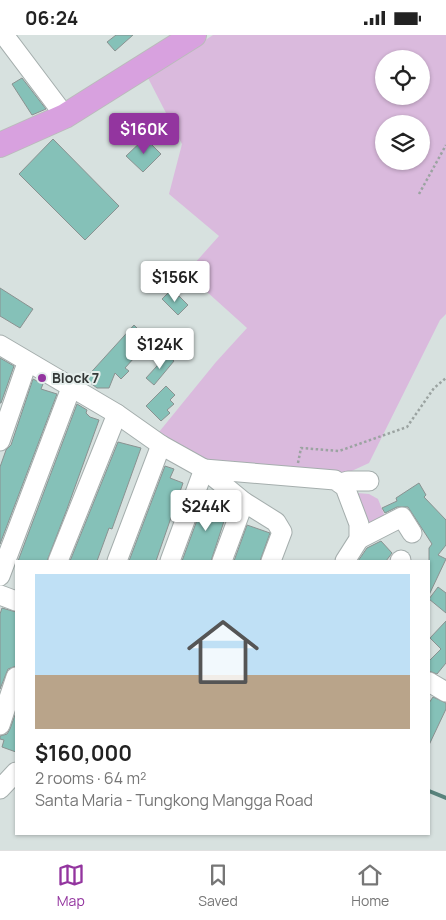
<!DOCTYPE html>
<meta charset="utf-8">
<style>
body{margin:0;font-family:Manrope,sans-serif;background:#f6f6f6;color:#222;height:100vh;display:flex;flex-direction:column;font-size:19px;white-space:nowrap}
*{box-sizing:border-box;margin:0}
p{font-size:16px;color:#767676}
.icon{flex:none;width:28px;height:28px;fill:none;stroke:currentColor;stroke-width:2;stroke-linecap:round;stroke-linejoin:round}
.map{position:relative;flex:1;overflow:hidden}
.drawer{position:absolute;left:15px;top:525px;width:415px;height:275px;display:flex;flex-direction:column;background:#fff;border-radius:0px;box-shadow:0 1px 4px #0004}
.drawer>*{flex:none}
.buttons{position:absolute;left:375px;top:15px;display:grid;gap:10px}
.buttons a{display:grid;place-items:center;width:55px;height:55px;border-radius:50%;background:#fff;box-shadow:0 1px 4px #0004;font-size:25px}
.price{position:absolute;translate:-50% -42px;padding:0 11px;border-radius:5px;background:#fff;color:#222;font-size:16px;line-height:32px;filter:drop-shadow(0 1px 2px #0008)}
.price::after{content:'';position:absolute;left:50%;top:30px;width:15px;height:11px;margin-left:-8px;background:inherit;clip-path:polygon(0 0,100% 0,50% 100%)}
.price.active{background:#93359f;color:#fff}
ul{padding:0;list-style:none}
li{display:grid;align-content:center;gap:10px;height:265px;padding:0 20px}
li span{display:grid;place-items:center;height:155px;border-radius:0px;color:#555}
li>.icon{margin-inline-start:auto}
span .icon{width:90px;height:90px;fill:#fffc;stroke-width:1}
li b{font-size:21px}
.status{display:flex;justify-content:space-between;align-items:center;height:35px;padding:0 25px;background:#fff;direction:ltr}
.status svg{height:14px;fill:currentColor}
.menu{display:flex;justify-content:space-around;align-items:center;height:70px;border-top:1px solid #e0e0e0;background:#fff;font-size:14px;color:#767676}
.menu a{display:grid;justify-items:center;gap:2px}
.menu .active{color:#93359f}
.map>svg:first-child{display:block}
.green{fill:#dabadd;fill-rule:evenodd}
.lines{fill:none;stroke-linecap:round;stroke-linejoin:round}
.stream{stroke:#58837c;stroke-width:4}
.building{fill:#85c1b8;stroke:#8a9291}
.minor-casing{stroke:#a5aead;stroke-width:21}
.major-casing{stroke:#babbbb;stroke-width:26}
.path{stroke:#9ba3a1;stroke-width:2.5;stroke-dasharray:2.5 2.5;stroke-linecap:butt}
.minor{stroke:#fff;stroke-width:19}
.major{stroke:#d8a1df;stroke-width:24}
.poi-dot{fill:#93359f;stroke:#e5eeec;stroke-width:2}
.labels{text-anchor:middle;stroke-width:4;stroke-linejoin:round;paint-order:stroke}
.poi-label{font-size:14px;font-weight:bold;fill:#343837;stroke:#e5eeec;text-anchor:start}
</style>
<div class="status"><b>06:24</b><svg viewBox="0 0 49 12"><path d="M0 12V9h3v3zM5 12V6h3v6zM10 12V3h3v9zM15 12V0h3v12zM26 1h20v11H26zM47 4h2v5h-2z"/></svg></div>
<div class="map">
<svg width="446" height="815" viewBox="0 0 446 815">
<rect width="100%" height="100%" fill="#d7e1df"/>
<!-- green -->
<g class="green">
<path d="M213,0H446V279L440,285L369,428L343,440L206,428L159,397L216,327L247,293L186,238L219,201L169,159L182,109L148,43ZM384,24H421V61H384ZM384,89H421V126H384Z"/>
<path d="M357,458L369,459L378,464L386,484L368,494Z"/>
</g>
<g class="lines">
<!-- stream -->
<path class="stream" d="M429,756L446,763"/>
</g>
<!-- building -->
<g class="building">
<path d="M116,0H133L115,16L107,7Z"/>
<path d="M22,43L46,74L32,80L12,49Z"/>
<path d="M145,103L161,119L143,137L126,121Z"/>
<path d="M53,104L119,171L85,205L19,139Z"/>
<path d="M0,253L33,274L20,293L0,281Z"/>
<path d="M169,257L176,264L179,261L188,270L178,280L162,264Z"/>
<path d="M134,290L148,304L131,321L134,323L125,333L129,336L121,344L115,338L109,353H97L85,344Z"/>
<path d="M183,297L192,305L174,324L165,316Z"/>
<path d="M167,320L174,326L154,350L146,343Z"/>
<path d="M0,323L14,331L1,368H0Z"/>
<path d="M33,344L43,349L41,354L57,359L0,509V432L6,415L11,410Z"/>
<path d="M166,351L175,360L170,365L174,369L167,375L170,378L161,386L146,371Z"/>
<path d="M77,369L87,375L86,378L90,382L99,385L67,474L47,526H18Z"/>
<path d="M118,407L141,413L112,494L109,493L97,526H70Z"/>
<path d="M165,431L174,434L170,443L183,448L156,526H129Z"/>
<path d="M419,448L426,460L424,462L446,485V510L438,520L446,524L429,560V513L432,509L408,472H397L385,478L382,473L397,466L396,463Z"/>
<path d="M207,458L215,461L212,468L228,474L211,526H182Z"/>
<path d="M247,490L270,498L260,526H234Z"/>
<path d="M381,506L392,518L386,526H358L367,513Z"/>
<path d="M438,552L446,558V578L429,564Z"/>
<path d="M2,573L16,577V631L8,634L0,654V579Z"/>
<path d="M446,586V628L437,639L429,636V626L441,614L430,603Z"/>
<path d="M433,662L446,668V674L429,710V668Z"/>
<path d="M16,677V717L2,712L4,705L0,704V701L7,699L10,694Z"/>
</g>
<g class="lines">
<defs>
<g id="minor">
<path d="M4,0L65,81"/>
<path d="M0,310L117,379L161,410L204,434L244,467L276,487L282,497L271,526"/>
<path d="M0,406L27,328"/>
<path d="M204,434L335,445L345,452L359,489V504L345,526"/>
<path d="M341,448L348,446H369"/>
<path d="M359,504L402,482L412,498"/>
<path d="M58,526L117,379"/>
<path d="M117,526L161,410"/>
<path d="M170,526L204,434"/>
<path d="M222,526L244,467"/>
<path d="M400,526L401,525"/>
<path d="M0,541L71,353"/>
<path d="M0,560L16,566"/>
<path d="M429,647L446,657"/>
<path d="M0,690L16,642"/>
<path d="M0,754L16,737"/>
</g>
<path id="major" d="M0,110L65,81L194,0"/>
</defs>
<!-- minor casing -->
<use href="#minor" class="minor-casing"/>
<!-- major casing -->
<use href="#major" class="major-casing"/>
<!-- path -->
<g class="path">
<path d="M419,159L446,110"/>
<path d="M298,428L301,413L339,416L407,392L434,353L446,343"/>
</g>
<!-- minor -->
<use href="#minor" class="minor"/>
<!-- major -->
<use href="#major" class="major"/>
</g>
<!-- markers -->
<circle class="poi-dot" cx="42" cy="343" r="5"/>
<g class="labels">
<!-- poi labels -->
<g class="poi-label">
<text x="52" y="348">Block 7</text>
</g>
</g>
</svg>
<div class="buttons">
<a><svg class="icon" aria-label="locate" viewBox="0 0 24 24"><circle cx="12" cy="12" r="6"/><path d="M12 2v4M12 18v4M2 12h4M18 12h4"/></svg></a>
<a><svg class="icon" aria-label="layers" viewBox="0 0 24 24"><path d="M12 4l9 5-9 5-9-5zM3 14l9 5 9-5"/></svg></a>
</div>
<b class="price active" style="left:144px;top:120px">$160K</b>
<b class="price" style="left:175px;top:268px">$156K</b>
<b class="price" style="left:160px;top:335px">$124K</b>
<b class="price" style="left:206px;top:497px">$244K</b>
<section class="drawer">
<ul>
<li><span style="background:linear-gradient(#bfe0f5 65%,#b9a48a 0)"><svg class="icon" aria-label="home" viewBox="0 0 24 24"><path d="M3 11l9-7 9 7M6 9v11h12V9"/></svg></span><div><b>$160,000</b><p>2 rooms · 64 m²</p><p>Santa Maria - Tungkong Mangga Road</p></div></li>
</ul>
</section>
</div>
<nav class="menu">
<a class="active"><svg class="icon" aria-label="map" viewBox="0 0 24 24"><path d="M3 6l6-2 6 2 6-2v14l-6 2-6-2-6 2zM9 4v14M15 6v14"/></svg>Map</a>
<a><svg class="icon" aria-label="saved" viewBox="0 0 24 24"><path d="M7 4h10v16l-5-4-5 4z"/></svg>Saved</a>
<a><svg class="icon" aria-label="home" viewBox="0 0 24 24"><path d="M3 11l9-7 9 7M6 9v11h12V9"/></svg>Home</a>
</nav>
